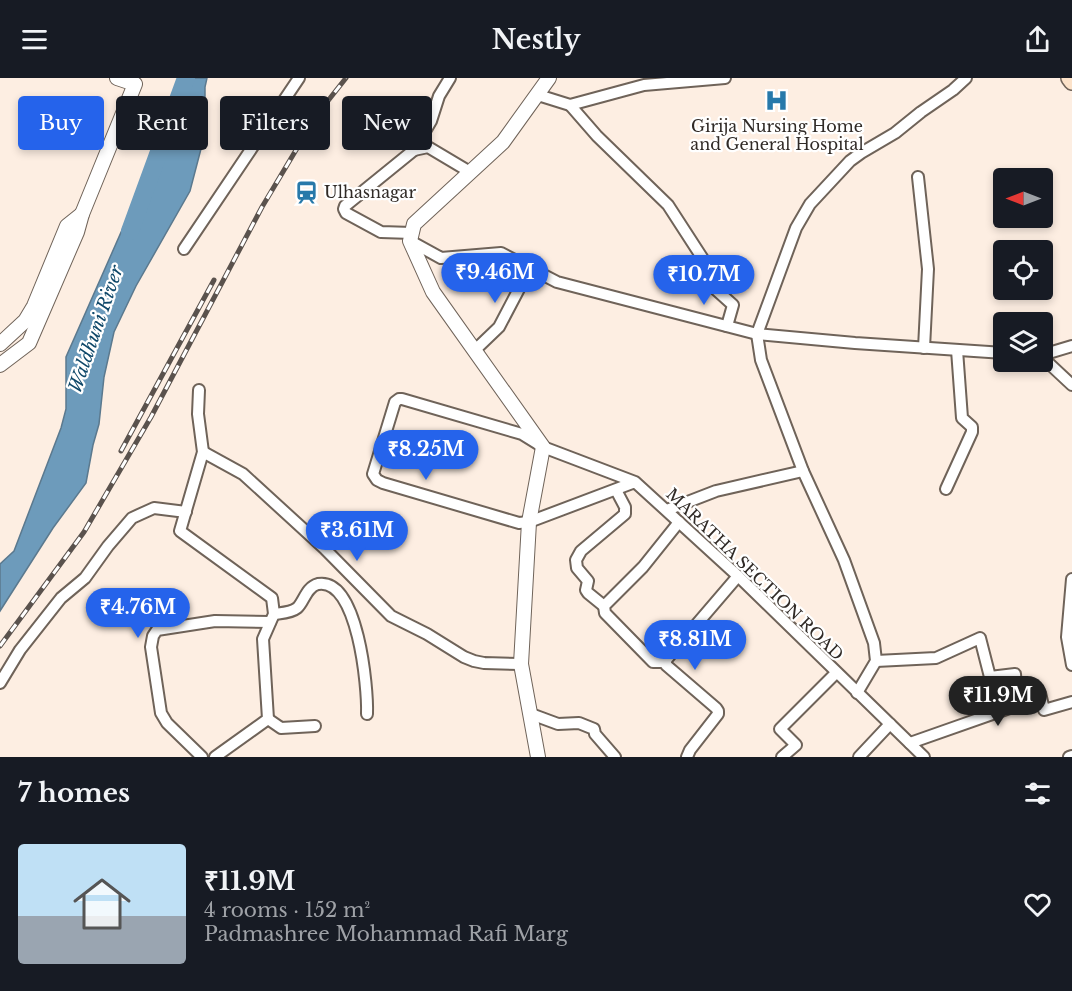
<!DOCTYPE html>
<meta charset="utf-8">
<style>
body{margin:0;font-family:"Libre Baskerville",serif;background:#20242c;color:#f1f3f6;height:100vh;display:flex;flex-direction:column;font-size:22px;white-space:nowrap}
*{box-sizing:border-box;margin:0}
p{font-size:20px;color:#9ea1a6}
.icon{flex:none;width:33px;height:33px;fill:none;stroke:currentColor;stroke-width:2;stroke-linecap:round;stroke-linejoin:round}
.map{position:relative;height:679px;overflow:hidden}
.drawer{display:flex;flex-direction:column;background:#171b24;flex:1}
.drawer>*{flex:none}
.banner{position:absolute;left:18px;top:18px;width:600px;height:54px;display:flex;gap:12px}
.needle{width:39px;rotate:270deg}
.fabs{position:absolute;left:993px;top:90px;display:grid;gap:12px}
.fabs a{display:grid;place-items:center;width:60px;height:60px;border-radius:6px;background:#171b24;box-shadow:0 3px 9px #0003;font-size:30px}
.price{position:absolute;translate:-50% -51px;padding:0 14px;border-radius:21px;background:#2563eb;color:#fff;font-size:20px;line-height:39px;filter:drop-shadow(0 2px 3px #0008)}
.price::after{content:'';position:absolute;left:50%;top:36px;width:18px;height:14px;margin-left:-9px;background:inherit;clip-path:polygon(0 0,100% 0,50% 100%)}
.price.on{background:#222;color:#fff}
ul{padding:0;list-style:none}
li{display:flex;align-items:center;gap:18px;height:150px;padding:0 18px}
li+li{border-top:2px solid #363941}
li span{display:grid;place-items:center;flex:none;width:168px;height:120px;border-radius:6px;color:#555}
li>.icon{margin-inline-start:auto}
span .icon{width:72px;height:72px;fill:#fffc;stroke-width:1}
li b{font-size:26px}
h2{display:flex;justify-content:space-between;align-items:center;height:72px;padding:0 18px;font-size:26px}
.chip{padding:0 21px;border-radius:6px;background:#171b24;box-shadow:0 3px 9px #0003;font-size:21px;line-height:54px}
.chip.on{background:#2563eb;color:#fff}
header{display:flex;justify-content:space-between;align-items:center;height:78px;padding:0 18px;background:#171b24;font-size:27px;font-weight:600}
.map>svg:first-child{display:block}
.water{fill:#6d9bbb;stroke:#5b798e;stroke-width:1.5}
.lines{fill:none;stroke-linecap:round;stroke-linejoin:round}
.river{stroke:#6d9bbb;stroke-width:18}
.minor-casing{stroke:#6f6359;stroke-width:14}
.tertiary-casing{stroke:#6f6359;stroke-width:16}
.secondary-casing{stroke:#6f6359;stroke-width:18}
.minor{stroke:#fff;stroke-width:10}
.tertiary{stroke:#fff;stroke-width:14}
.secondary{stroke:#fce2c9;stroke-width:15}
.rail-casing{stroke:#5a524d;stroke-width:5}
.rail{stroke:#fff;stroke-width:3;stroke-dasharray:9;stroke-linecap:butt}
.labels{text-anchor:middle;stroke-width:4.5;stroke-linejoin:round;paint-order:stroke}
.poi-label{font-size:16px;fill:#302a26;stroke:#fff}
.street-label{font-size:16px;fill:#302a26;stroke:#fff}
.water-label{font-size:18px;font-style:italic;fill:#0f4869;stroke:#fff}
</style>
<header><svg class="icon" aria-label="menu" viewBox="0 0 24 24"><path d="M4 6h16M4 12h16M4 18h16"/></svg>Nestly<svg class="icon" aria-label="share" viewBox="0 0 24 24"><path d="M12 15V3M7 8l5-5 5 5M5 13v7h14v-7"/></svg></header>
<div class="map">
<svg width="1072" height="679" viewBox="0 0 1072 679">
<rect width="100%" height="100%" fill="#fdeee2"/>
<!-- water -->
<path class="water" d="M183,0H207L205,9V42L202,67L190,113L136,208L114,254L104,299L99,346L93,367L86,405L53,450L0,533V486L14,473L61,350L66,331V279L126,143L139,130L149,113L157,92L170,65Z"/>
<g class="lines">
<!-- river -->
<path class="river" d="M130,153L186,0"/>
<defs>
<g id="minor">
<path d="M538,17L570,27L644,7L725,0"/>
<path d="M570,27L597,58L668,127L703,181L713,209L733,227L727,248"/>
<path d="M414,72L428,69L470,94"/>
<path d="M918,99L928,191L924,270"/>
<path d="M412,155L381,154L346,135L344,131L345,128L414,72L431,43L439,18L450,0"/>
<path d="M410,163L441,180L501,175L557,204L757,256L855,265L1004,275"/>
<path d="M184,171L299,0"/>
<path d="M475,272L499,249L530,190"/>
<path d="M1042,277L1072,268"/>
<path d="M1042,279L1072,307"/>
<path d="M199,312L198,336L203,374L180,453L272,520L274,536L263,561L268,641L215,679"/>
<path d="M203,374L243,396L324,470L391,538L427,556L464,579L474,583L484,585L521,586"/>
<path d="M635,404L529,444L519,445L383,405L377,402L373,396L395,324L399,321H402L522,356L543,369L635,404L738,498L924,679"/>
<path d="M946,411L972,354V349L962,340L957,272"/>
<path d="M667,432L716,413L803,393"/>
<path d="M1072,501L1067,559L1072,587"/>
<path d="M604,528L588,515L586,512L588,503L577,490L576,482L581,473L625,436V429L616,412"/>
<path d="M274,536C280,535 291,535 297,530C304,524 306,509 318,506C358,499 368,610 367,636"/>
<path d="M876,583L936,580L980,560L990,599L1015,596L1017,619"/>
<path d="M665,584H653L605,535L604,528L643,489L679,444"/>
<path d="M0,605L20,572L61,520L85,500L108,468L132,440L154,430L186,434"/>
<path d="M857,615L876,583L874,565L844,482L803,393L761,282L757,256L796,150L810,126L850,83L861,75L895,55L921,34L953,12L966,0"/>
<path d="M531,636L558,646L579,645L594,651L595,656L615,679"/>
<path d="M268,641L281,650L315,648"/>
<path d="M910,665L1018,627L1017,619L1040,615L1044,632L1072,624"/>
<path d="M202,679L167,645L161,635L151,569L153,558L157,552L215,543L270,544"/>
<path d="M687,679L690,672L718,636V633L716,630L666,587V582L738,498"/>
<path d="M782,679L796,667L780,651L836,595"/>
<path d="M859,679L890,646"/>
<path d="M1069,679L1072,678"/>
</g>
<g id="tertiary">
<path d="M0,266L25,243L34,228L67,148L82,136"/>
<path d="M0,287L29,265L77,154L82,136L135,6L117,0"/>
<path d="M538,679L521,586L529,444L543,369L433,214L410,163L414,146L503,64L549,0"/>
</g>
<path id="secondary" d="M1069,0L1072,4"/>
</defs>
<!-- minor casing -->
<use href="#minor" class="minor-casing"/>
<!-- tertiary casing -->
<use href="#tertiary" class="tertiary-casing"/>
<!-- secondary casing -->
<use href="#secondary" class="secondary-casing"/>
<!-- minor -->
<use href="#minor" class="minor"/>
<!-- tertiary -->
<use href="#tertiary" class="tertiary"/>
<!-- secondary -->
<use href="#secondary" class="secondary"/>
<defs>
<g id="rail">
<path d="M121,373L214,202"/>
<path d="M0,568L84,454L151,339L262,129L299,67L327,24L346,0"/>
</g>
</defs>
<!-- rail casing -->
<use href="#rail" class="rail-casing"/>
<!-- rail -->
<use href="#rail" class="rail"/>
</g>
<!-- icons -->
<defs>
<symbol id="hospital-bare" viewBox="-9 -9 18 18"><path d="M-5-5h3v3.5h4V-5h3V5h-3V1.5h-4V5h-3Z" fill="#2779aa" stroke="#fff" stroke-width="2.5" paint-order="stroke"/></symbol>
<symbol id="station-bare" viewBox="-9 -9 18 18"><path d="M-3-6H3Q5-6 5-4V2Q5 4 3 4L4.5 6H3L1.5 4h-3L-3 6H-4.5L-3 4Q-5 4-5 2V-4Q-5-6-3-6ZM-3.5-4v3h7v-3ZM-3.5 1v1.5H-2V1ZM2 1v1.5H3.5V1Z" fill="#2779aa" stroke="#fff" stroke-width="2.5" paint-order="stroke"/></symbol>
</defs>
<g fill-rule="evenodd">
<use href="#hospital-bare" x="760" y="6" width="33" height="33"/>
<use href="#station-bare" x="290" y="98" width="33" height="33"/>
</g>
<g class="labels">
<!-- poi labels -->
<g class="poi-label">
<text x="777" y="54">Girija Nursing Home<tspan x="777" dy="18">and General Hospital</tspan></text>
<text x="324" y="120" text-anchor="start">Ulhasnagar</text>
</g>
<!-- street labels -->
<g class="street-label">
<text transform="translate(755 496) rotate(44)" y="6">MARATHA SECTION ROAD</text>
</g>
<!-- water labels -->
<g class="water-label">
<text transform="translate(96 251) rotate(-71)" y="6">Waldhuni River</text>
</g>
</g>
</svg>
<div class="fabs">
<a><svg class="needle" viewBox="-14 -14 28 28"><path d="M0-13l5 13h-10z" fill="#e53935"/><path d="M0 13l5-13h-10z" fill="#9ea1a6"/></svg></a>
<a><svg class="icon" aria-label="locate" viewBox="0 0 24 24"><circle cx="12" cy="12" r="6"/><path d="M12 2v4M12 18v4M2 12h4M18 12h4"/></svg></a>
<a><svg class="icon" aria-label="layers" viewBox="0 0 24 24"><path d="M12 4l9 5-9 5-9-5zM3 14l9 5 9-5"/></svg></a>
</div>
<b class="price" style="left:495px;top:226px">₹9.46M</b>
<b class="price" style="left:704px;top:228px">₹10.7M</b>
<b class="price" style="left:426px;top:403px">₹8.25M</b>
<b class="price" style="left:357px;top:484px">₹3.61M</b>
<b class="price" style="left:138px;top:561px">₹4.76M</b>
<b class="price" style="left:695px;top:593px">₹8.81M</b>
<b class="price on" style="left:998px;top:649px">₹11.9M</b>
<div class="banner">
<a class="chip on">Buy</a>
<a class="chip">Rent</a>
<a class="chip">Filters</a>
<a class="chip">New</a>
</div>
</div>
<section class="drawer">
<h2>7 homes<svg class="icon" aria-label="filters" viewBox="0 0 24 24"><path d="M4 7h16M4 17h16"/><circle cx="9" cy="7" r="2"/><circle cx="15" cy="17" r="2"/></svg></h2>
<ul>
<li><span style="background:linear-gradient(#bfe0f5 60%,#9aa5b1 0)"><svg class="icon" aria-label="home" viewBox="0 0 24 24"><path d="M3 11l9-7 9 7M6 9v11h12V9"/></svg></span><div><b>₹11.9M</b><p>4 rooms · 152 m²</p><p>Padmashree Mohammad Rafi Marg</p></div><svg class="icon" aria-label="heart" viewBox="0 0 24 24"><path d="M12 20l-8-8c-3-5 5-10 8-4 3-6 11-1 8 4z"/></svg></li>
</ul>
</section>
